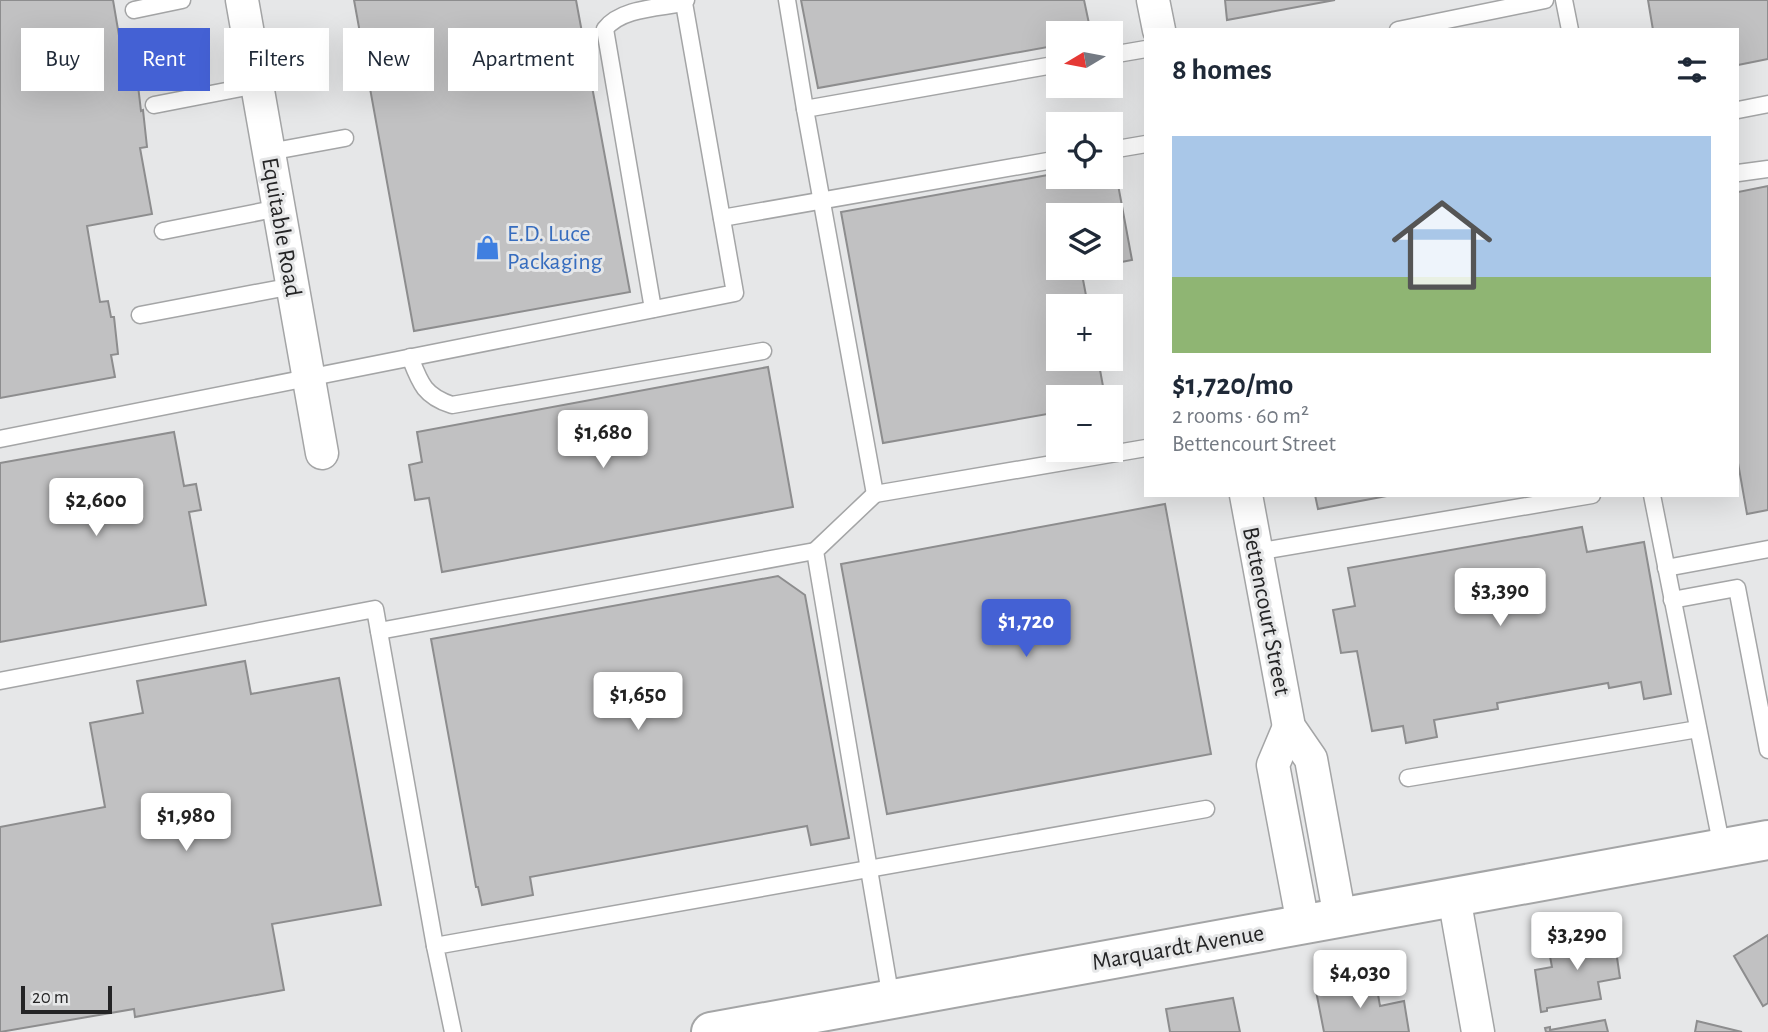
<!DOCTYPE html>
<meta charset="utf-8">
<style>
body{margin:0;font-family:"Alegreya Sans",sans-serif;background:#f6f6f7;color:#1f2937;height:100vh;display:flex;flex-direction:column;font-size:26px;white-space:nowrap}
*{box-sizing:border-box;margin:0}
p{font-size:23px;color:#747a83}
.icon{flex:none;width:38px;height:38px;fill:none;stroke:currentColor;stroke-width:2;stroke-linecap:round;stroke-linejoin:round}
.map{position:relative;flex:1;overflow:hidden}
.details{position:absolute;left:1144px;top:28px;width:595px;height:469px;display:flex;flex-direction:column;background:#fff;border-radius:0px;box-shadow:0 7px 28px #0002}
.details>*{flex:none}
.hud{position:absolute;left:21px;top:28px;width:665px;height:63px;display:flex;gap:14px}
.needle{width:46px;rotate:260deg}
.tools{position:absolute;left:1046px;top:21px;display:grid;gap:14px}
.tools a{display:grid;place-items:center;width:77px;height:77px;border-radius:0px;background:#fff;box-shadow:0 7px 28px #0002;font-size:35px}
.scale{position:absolute;left:21px;bottom:18px;width:91px;box-sizing:border-box;padding-left:7px;border:4px solid #242425;border-top:0;font-size:19px;line-height:24px;white-space:nowrap;color:#242425;-webkit-text-stroke:5px #e6e7e8;paint-order:stroke}
.price{position:absolute;translate:-50% -60px;padding:0 16px;border-radius:7px;background:#fff;color:#222;font-size:23px;line-height:46px;filter:drop-shadow(0 2px 4px #0008)}
.price::after{content:'';position:absolute;left:50%;top:42px;width:21px;height:16px;margin-left:-10px;background:inherit;clip-path:polygon(0 0,100% 0,50% 100%)}
.price.active{background:#4461d4;color:#fff}
ul{padding:0;list-style:none}
li{display:grid;align-content:center;gap:14px;height:371px;padding:0 28px}
li span{display:grid;place-items:center;height:217px;border-radius:0px;color:#555}
li>.icon{margin-inline-start:auto}
span .icon{width:126px;height:126px;fill:#fffc;stroke-width:1}
li b{font-size:30px}
h2{display:flex;justify-content:space-between;align-items:center;height:84px;padding:0 28px;font-size:30px}
.tag{padding:0 24px;border-radius:0px;background:#fff;box-shadow:0 7px 28px #0002;font-size:24px;line-height:63px}
.tag.active{background:#4461d4;color:#fff}
.map>svg:first-child{display:block}
.building{fill:#c1c1c2;stroke:#8d8d8e;stroke-width:2}
.lines{fill:none;stroke-linecap:round;stroke-linejoin:round}
.lane-casing{stroke:#a4a5a6;stroke-width:19}
.street-casing{stroke:#a4a5a6;stroke-width:35}
.secondary-casing{stroke:#a4a5a6;stroke-width:42}
.lane{stroke:#fff;stroke-width:16}
.street{stroke:#fff;stroke-width:32}
.secondary{stroke:#fff;stroke-width:38}
.labels{text-anchor:middle;stroke-width:6;stroke-linejoin:round;paint-order:stroke}
.street-label{font-size:24px;fill:#242425;stroke:#e6e7e8}
.shop-label{font-size:24px;fill:#366cbe;stroke:#e6e7e8;text-anchor:start}
</style>
<div class="map">
<svg width="1768" height="1032" viewBox="0 0 1768 1032">
<rect width="100%" height="100%" fill="#e6e7e8"/>
<!-- building -->
<g class="building">
<path d="M0,0H113L124,65L132,63L135,78L137,77L141,111L143,110L147,147L140,148L152,214L87,226L100,302L108,301L111,317H114L118,354L111,355L115,377L0,398Z"/>
<path d="M354,0H576L630,292L414,331Z"/>
<path d="M801,0H1084L1091,33H1059V45L818,88Z"/>
<path d="M1225,0H1335L1227,20Z"/>
<path d="M1648,0H1768V59L1738,65V30H1653Z"/>
<path d="M1111,163H1114L1132,260L1111,264V215H1059V268H1090L1081,269L1088,306H1059V359H1098L1105,397H1059V412L883,443L841,212L1059,173V177H1111Z"/>
<path d="M1768,186V510L1747,514L1738,463V192Z"/>
<path d="M768,367L793,507L442,572L429,498L415,500L409,465L422,462L417,432Z"/>
<path d="M174,432L184,486L196,484L201,510L189,512L206,605L0,642V463Z"/>
<path d="M1315,495H1392L1318,509Z"/>
<path d="M1165,504L1211,754L887,814L841,564Z"/>
<path d="M1582,527L1587,552L1644,542L1671,694L1644,699L1641,682L1609,688L1608,683L1497,703L1498,709L1434,720L1437,737L1406,743L1403,726L1372,731L1357,651L1341,653L1333,610L1355,606L1348,568Z"/>
<path d="M778,576L805,595L849,838L811,845L807,826L530,877L533,895L482,905L478,887H476L431,639Z"/>
<path d="M245,661L251,694L339,678L381,905L272,924L284,990L135,1017L134,1009L0,1032V827L105,807L90,723L143,713L137,681Z"/>
<path d="M1768,935V1003L1763,1006L1734,956Z"/>
<path d="M1614,937L1620,978L1598,982L1601,999L1547,1008V1011L1541,1012L1535,970L1552,967L1548,946Z"/>
<path d="M1375,977L1380,1006L1404,1001L1409,1032H1324L1316,991L1370,981V978Z"/>
<path d="M1233,998L1240,1032H1170L1166,1009Z"/>
<path d="M1605,1020L1608,1032H1546L1545,1028L1550,1027V1030Z"/>
<path d="M1697,1021L1742,1032H1695Z"/>
</g>
<g class="lines">
<defs>
<g id="lane">
<path d="M787,0L805,109"/>
<path d="M1564,0L1570,30"/>
<path d="M134,10L182,0"/>
<path d="M1398,30L1545,0"/>
<path d="M1111,55L1146,49"/>
<path d="M1059,64L805,109L875,494L1146,448"/>
<path d="M154,105L257,85"/>
<path d="M1738,110L1768,104"/>
<path d="M1111,150L1146,144"/>
<path d="M269,152L345,138"/>
<path d="M1738,173L1768,169"/>
<path d="M722,218L1059,159"/>
<path d="M163,231L279,208"/>
<path d="M653,309L605,29C621,8 659,8 684,3"/>
<path d="M140,315L293,286"/>
<path d="M410,357C420,383 424,396 452,405L763,351"/>
<path d="M0,439L735,293L684,3L686,0"/>
<path d="M875,494L815,551L891,999"/>
<path d="M1652,495L1722,848"/>
<path d="M1256,552L1592,495"/>
<path d="M1666,568L1768,549"/>
<path d="M1672,600L1737,588L1768,750"/>
<path d="M379,631L815,551"/>
<path d="M0,681L375,609L435,946"/>
<path d="M1408,778L1698,729"/>
<path d="M453,1032L435,946L1206,809"/>
</g>
<g id="street">
<path d="M242,0L322,453"/>
<path d="M1153,0L1159,30"/>
<path d="M1246,495L1289,727L1311,759L1340,918"/>
<path d="M1289,727L1273,765L1303,924"/>
<path d="M1454,897L1478,1032"/>
</g>
<path id="secondary" d="M711,1032L1768,840"/>
</defs>
<!-- lane casing -->
<use href="#lane" class="lane-casing"/>
<!-- street casing -->
<use href="#street" class="street-casing"/>
<!-- secondary casing -->
<use href="#secondary" class="secondary-casing"/>
<!-- lane -->
<use href="#lane" class="lane"/>
<!-- street -->
<use href="#street" class="street"/>
<!-- secondary -->
<use href="#secondary" class="secondary"/>
</g>
<!-- icons -->
<defs>
<symbol id="shop-bare" viewBox="-9 -9 18 18"><path d="M-5-2.5h2.3a2.7 3.5 0 0 1 5.4 0H5L5.5 6h-11ZM-1.5-2.5h3a1.5 2.3 0 0 0-3 0Z" fill="#3f7fe0" stroke="#e6e7e8" stroke-width="2.5" paint-order="stroke"/></symbol>
</defs>
<g fill-rule="evenodd">
<use href="#shop-bare" x="470" y="230" width="35" height="35"/>
</g>
<g class="labels">
<!-- street labels -->
<g class="street-label">
<text transform="translate(282 227) rotate(80)" y="8">Equitable Road</text>
<text transform="translate(1267 611) rotate(79)" y="8">Bettencourt Street</text>
<text transform="translate(1178 947) rotate(-10)" y="8">Marquardt Avenue</text>
</g>
<!-- shop labels -->
<g class="shop-label">
<text x="507" y="241">E.D. Luce<tspan x="507" dy="28">Packaging</tspan></text>
</g>
</g>
</svg>
<div class="tools">
<a><svg class="needle" viewBox="-14 -14 28 28"><path d="M0-13l5 13h-10z" fill="#e53935"/><path d="M0 13l5-13h-10z" fill="#747a83"/></svg></a>
<a><svg class="icon" aria-label="locate" viewBox="0 0 24 24"><circle cx="12" cy="12" r="6"/><path d="M12 2v4M12 18v4M2 12h4M18 12h4"/></svg></a>
<a><svg class="icon" aria-label="layers" viewBox="0 0 24 24"><path d="M12 4l9 5-9 5-9-5zM3 14l9 5 9-5"/></svg></a>
<a>+</a>
<a>−</a>
</div>
<div class="scale">20 m</div>
<b class="price" style="left:603px;top:470px">$1,680</b>
<b class="price" style="left:96px;top:538px">$2,600</b>
<b class="price" style="left:1500px;top:628px">$3,390</b>
<b class="price active" style="left:1026px;top:659px">$1,720</b>
<b class="price" style="left:638px;top:732px">$1,650</b>
<b class="price" style="left:186px;top:853px">$1,980</b>
<b class="price" style="left:1577px;top:972px">$3,290</b>
<b class="price" style="left:1360px;top:1010px">$4,030</b>
<div class="hud">
<a class="tag">Buy</a>
<a class="tag active">Rent</a>
<a class="tag">Filters</a>
<a class="tag">New</a>
<a class="tag">Apartment</a>
</div>
<section class="details">
<h2>8 homes<svg class="icon" aria-label="filters" viewBox="0 0 24 24"><path d="M4 7h16M4 17h16"/><circle cx="9" cy="7" r="2"/><circle cx="15" cy="17" r="2"/></svg></h2>
<ul>
<li><span style="background:linear-gradient(#a9c7e8 65%,#8fb573 0)"><svg class="icon" aria-label="home" viewBox="0 0 24 24"><path d="M3 11l9-7 9 7M6 9v11h12V9"/></svg></span><div><b>$1,720/mo</b><p>2 rooms · 60 m²</p><p>Bettencourt Street</p></div></li>
</ul>
</section>
</div>
